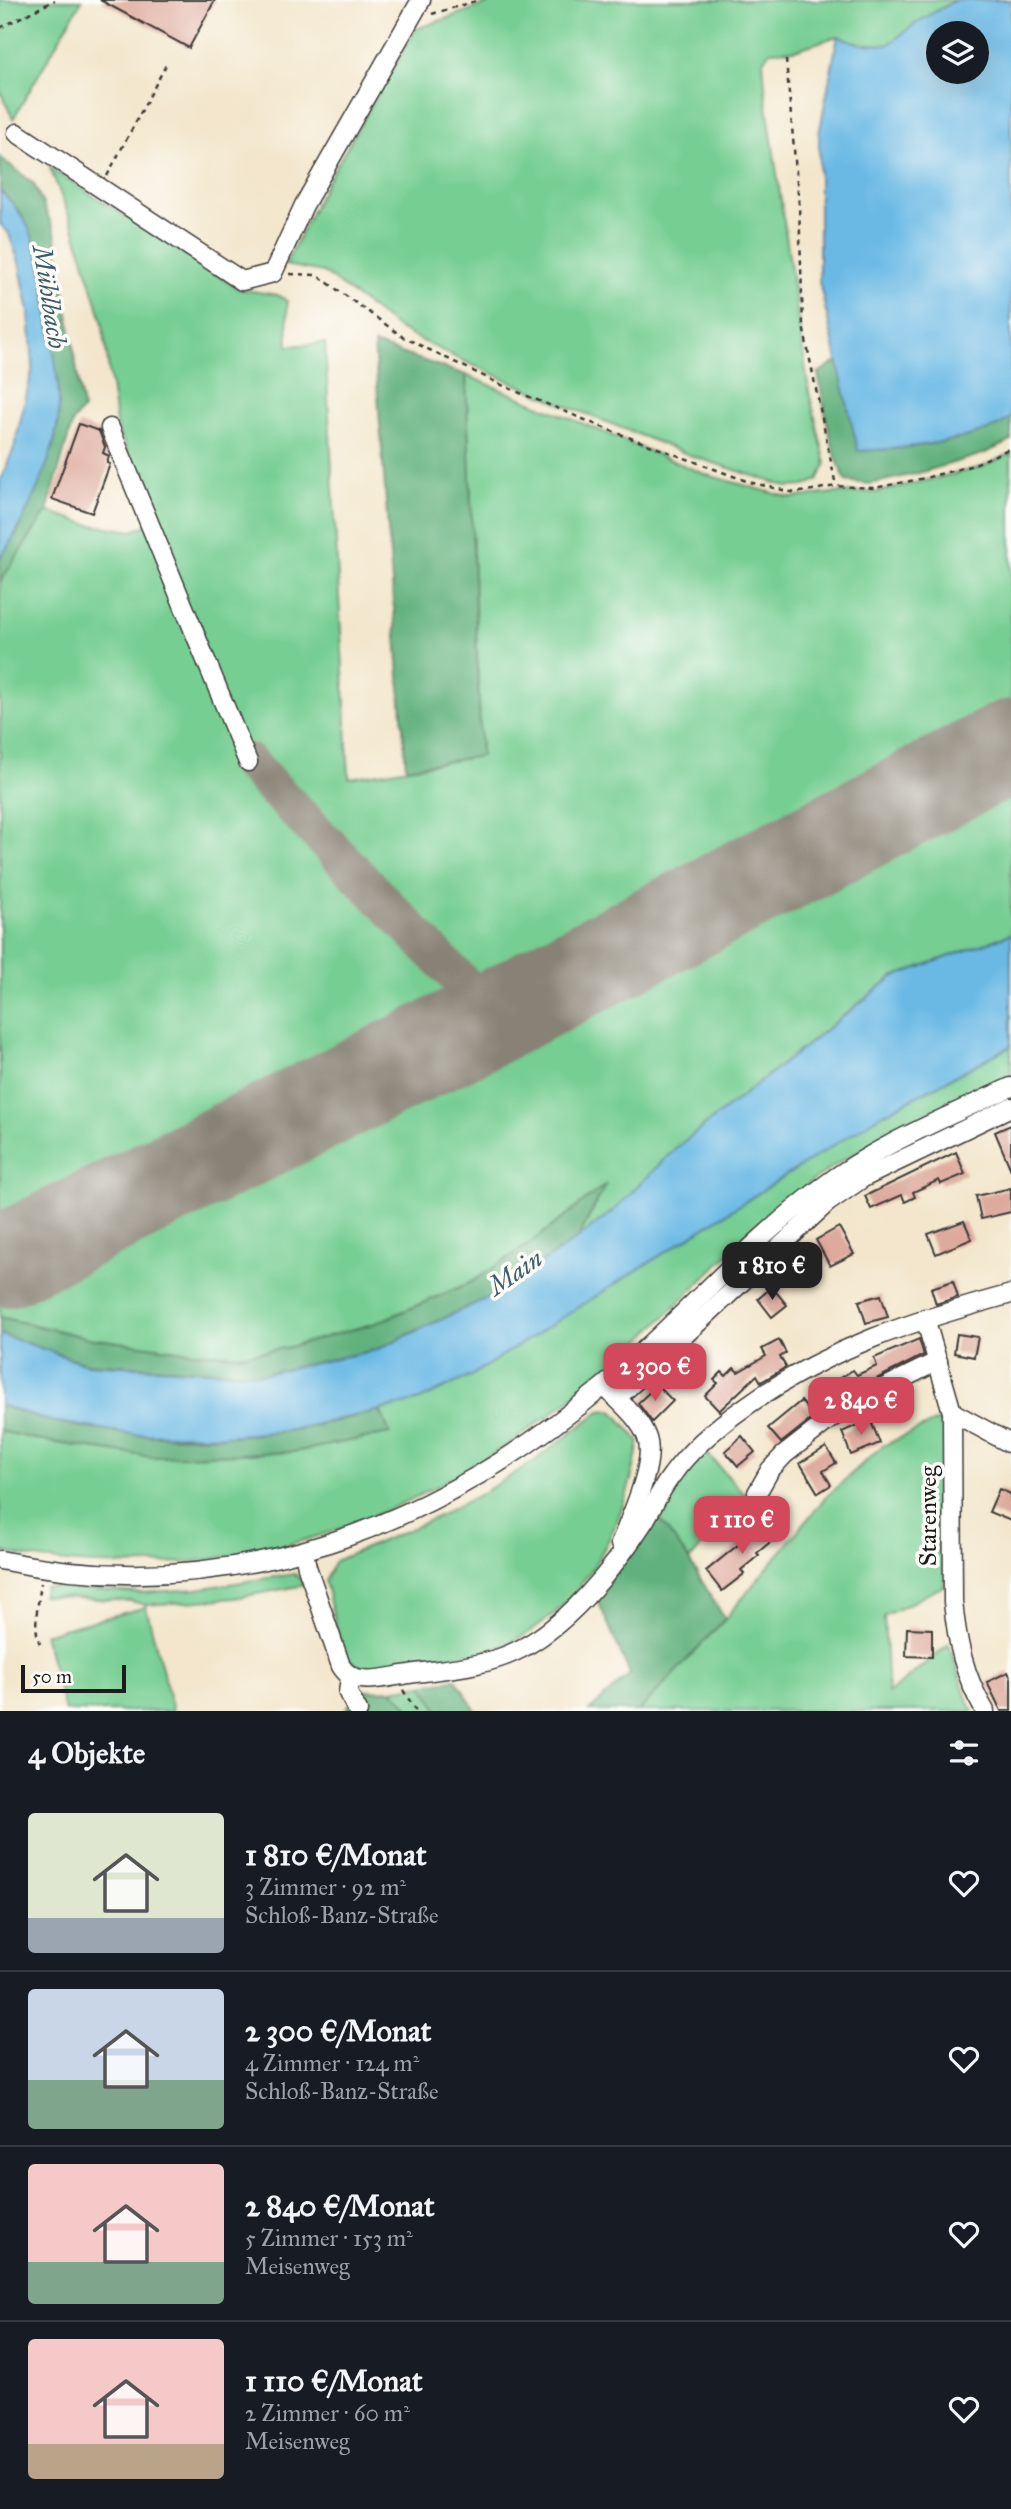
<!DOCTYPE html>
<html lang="de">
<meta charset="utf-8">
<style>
body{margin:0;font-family:"IM FELL Great Primer",serif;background:#242831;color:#f1f3f6;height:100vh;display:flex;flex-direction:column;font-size:26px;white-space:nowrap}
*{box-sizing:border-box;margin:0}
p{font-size:23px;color:#9ea1a6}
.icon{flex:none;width:38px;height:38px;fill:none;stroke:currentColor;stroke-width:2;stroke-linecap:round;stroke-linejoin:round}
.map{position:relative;height:1711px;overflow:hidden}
.sheet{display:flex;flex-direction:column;background:#171b24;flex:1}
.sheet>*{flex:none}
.fabs{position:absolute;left:926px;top:21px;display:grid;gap:14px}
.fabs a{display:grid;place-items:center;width:63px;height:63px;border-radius:50%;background:#171b24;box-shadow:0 7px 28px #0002;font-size:35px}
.scale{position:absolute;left:21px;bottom:18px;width:105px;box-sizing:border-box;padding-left:7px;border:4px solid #1c1c1c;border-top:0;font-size:19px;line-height:24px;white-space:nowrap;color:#1c1c1c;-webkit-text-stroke:5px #fdfcf7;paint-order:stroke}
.price{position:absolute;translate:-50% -60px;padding:0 16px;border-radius:14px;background:#d1495b;color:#fff;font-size:23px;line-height:46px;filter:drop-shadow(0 2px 4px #0008)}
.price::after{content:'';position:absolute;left:50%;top:42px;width:21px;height:16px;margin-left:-10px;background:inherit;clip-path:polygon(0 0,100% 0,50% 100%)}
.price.current{background:#222;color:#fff}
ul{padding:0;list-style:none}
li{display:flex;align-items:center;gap:21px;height:175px;padding:0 28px}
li+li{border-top:2px solid #363941}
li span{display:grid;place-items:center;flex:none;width:196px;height:140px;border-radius:7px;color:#555}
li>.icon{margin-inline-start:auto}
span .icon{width:84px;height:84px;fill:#fffc;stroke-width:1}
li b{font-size:30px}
h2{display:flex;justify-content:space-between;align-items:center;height:84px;padding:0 28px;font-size:30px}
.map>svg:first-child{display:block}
.green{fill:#76ce93;stroke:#497558;stroke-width:2}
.forest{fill:#60b17d;stroke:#3e664c;stroke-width:2}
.water{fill:#6bb9e5;stroke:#446a80;stroke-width:2;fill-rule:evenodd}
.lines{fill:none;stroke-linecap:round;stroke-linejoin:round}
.taxiway{stroke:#888174;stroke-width:38}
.runway{stroke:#888174;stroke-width:94}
.building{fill:#deaa9e}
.minor-casing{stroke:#3c3a36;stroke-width:21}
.path{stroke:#3c3a36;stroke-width:2.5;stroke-dasharray:5 5;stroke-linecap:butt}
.minor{stroke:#fff;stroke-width:18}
.labels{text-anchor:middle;stroke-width:7;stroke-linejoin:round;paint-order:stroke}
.street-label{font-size:24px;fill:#1c1c1c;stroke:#fdfcf7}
.water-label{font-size:26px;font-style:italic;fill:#3c5b6c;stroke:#fdfcf7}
</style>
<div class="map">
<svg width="1011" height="1711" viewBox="0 0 1011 1711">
<rect width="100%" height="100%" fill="#fdfcf7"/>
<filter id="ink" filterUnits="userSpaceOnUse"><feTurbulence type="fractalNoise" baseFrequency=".0143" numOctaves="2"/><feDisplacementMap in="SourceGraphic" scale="14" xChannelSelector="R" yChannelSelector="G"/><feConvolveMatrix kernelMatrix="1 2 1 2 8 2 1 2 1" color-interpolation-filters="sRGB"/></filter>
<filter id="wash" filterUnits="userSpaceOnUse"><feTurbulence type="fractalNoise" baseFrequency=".00686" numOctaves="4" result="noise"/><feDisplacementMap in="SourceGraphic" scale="28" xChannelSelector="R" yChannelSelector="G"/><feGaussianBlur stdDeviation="1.57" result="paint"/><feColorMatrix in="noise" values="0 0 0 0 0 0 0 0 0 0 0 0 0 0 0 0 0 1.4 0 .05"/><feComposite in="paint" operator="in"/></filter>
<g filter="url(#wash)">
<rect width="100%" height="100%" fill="#f3e6cc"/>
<!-- green -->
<g class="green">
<path d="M0,0H82L13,119L0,91Z"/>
<path d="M498,0H956L916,23L889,45L861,44L838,36L795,50L770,51L763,61L766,99L809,392L826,464L818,480L804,486L788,487L692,456L564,405L457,358L402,331L323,272L285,265L325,185L416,29Z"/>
<path d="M50,168L239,289L278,295L287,301L288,346L325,343L349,778L481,756L466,375L707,475L791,498L834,493L878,492L982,467L1011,453V934L893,977L676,1148L613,1211L578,1238L605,1186L532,1242L472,1282L376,1323L286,1348L239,1355L192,1352L89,1338L0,1317V582L47,511L87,524L132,531L159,520L117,429L102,320L74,228Z"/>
<path d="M1011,1046V1076C952,1105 889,1130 834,1166C758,1216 694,1292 626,1353C488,1474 337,1558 151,1564C100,1566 49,1563 0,1551V1431L43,1441L152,1457L294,1452L389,1433L380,1410L420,1400L883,1114Z"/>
<path d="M612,1410L639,1441C626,1523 585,1610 505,1645C476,1657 446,1656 416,1661C392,1666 367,1679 347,1657C339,1648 329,1596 325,1581L335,1561L431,1520L479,1495L533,1462L600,1411Z"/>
<path d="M946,1417L944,1586L884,1616L888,1694L949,1644L969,1705L973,1711H639L725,1619L825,1498L882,1446Z"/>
<path d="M704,1450L748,1498L689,1560L658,1517L679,1482Z"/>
<path d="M295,1574L305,1585L235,1598L147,1605L130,1601L42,1596L45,1587L140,1593L196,1589Z"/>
<path d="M146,1607L173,1711H65L44,1634Z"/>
<path d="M422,1685L439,1711H410L405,1703L391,1690Z"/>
</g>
<!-- forest -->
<g class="forest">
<path d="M0,157L34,184L55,232L83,409L73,421L47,511L0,582V559L18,531L52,450L58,425V381L40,261L0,191Z"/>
<path d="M374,344L466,375L481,756L406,768Z"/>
<path d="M838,361L859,451C901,449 976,442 1011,418V441L983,454L919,473L870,484L846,481C829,448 825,409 818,373Z"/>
<path d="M606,1184L578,1238L498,1293L375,1350L264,1374L85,1363L0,1334V1317L89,1338L192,1352L239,1355L286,1348L376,1323L472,1282L532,1242Z"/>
<path d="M0,1405C17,1411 34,1417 51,1421C127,1438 209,1441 286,1431C317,1427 349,1417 380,1410L390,1433L294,1452L152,1457L43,1441L0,1431Z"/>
<path d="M658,1517L689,1560L725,1619L639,1711H589L630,1674L595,1594Z"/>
<path d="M456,1679L476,1711H439L422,1685Z"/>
<path d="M391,1690L405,1703L410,1711H345L359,1691Z"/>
</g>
<!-- water -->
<g class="water">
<path d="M956,0H1011V418C976,442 901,449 858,451L819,281V134L838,36L861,44L888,45L916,23ZM938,33H976V72H938Z"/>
<path d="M0,191C12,201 26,219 31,234C43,262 45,293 49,322C54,356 63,394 57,428C50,468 22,525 0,559V481L14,448L33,367L29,312L19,262L8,232L0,224Z"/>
<path d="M1011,934V1046L883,1114L472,1375L420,1400L380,1410L287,1431L226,1436L132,1434L51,1421L0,1405V1334L86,1364L264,1374L376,1350L498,1293L578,1238L613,1211L676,1148L893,977Z"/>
</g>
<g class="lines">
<!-- taxiway -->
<path class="taxiway" d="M248,762L495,1016"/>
<!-- runway -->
<path class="runway" d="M6,1260L495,1016L1011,746"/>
</g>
<g id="blocks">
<!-- building -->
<g class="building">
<path d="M100,0H215L189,48Z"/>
<path d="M79,424L99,431L105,447L103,453L109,456L107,463L110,464L92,513L52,499Z"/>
<path d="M1011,1125V1170L995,1132Z"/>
<path d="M956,1152L965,1174L941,1184L939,1180L913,1192L915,1197L905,1202L902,1195L871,1209L865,1196Z"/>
<path d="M1011,1188V1212L981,1219L976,1196Z"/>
<path d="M964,1221L972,1239L936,1254L928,1234Z"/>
<path d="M839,1227L854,1254L830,1266L816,1240Z"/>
<path d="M953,1281L958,1297L936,1304L931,1288Z"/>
<path d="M772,1287L787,1305L772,1317L758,1299Z"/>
<path d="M881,1295L888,1317L866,1323L859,1301Z"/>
<path d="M957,1334L978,1337L974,1357L954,1353Z"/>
<path d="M919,1339L924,1355L846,1394L834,1402L825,1387L853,1370L857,1375L877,1366L874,1358Z"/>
<path d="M779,1340L786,1353L780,1357L786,1367L761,1382L757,1375L719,1411L705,1396L718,1383L714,1380L722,1372L726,1376L734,1368L738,1372L766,1356L762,1349Z"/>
<path d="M657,1385L673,1401L652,1422L638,1403Z"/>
<path d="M801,1401L814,1417L781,1443L768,1428Z"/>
<path d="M870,1419L880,1443L851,1455L842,1432Z"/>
<path d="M742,1436L755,1452L738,1466L725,1451Z"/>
<path d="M826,1447L836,1463L823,1471L831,1485L818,1493L800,1463Z"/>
<path d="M999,1489L1011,1494V1521L989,1512Z"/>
<path d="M770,1519L781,1533L757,1553L759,1555L741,1570L744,1574L722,1591L706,1571Z"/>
<path d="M907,1628L932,1629V1657L906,1656Z"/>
<path d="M1008,1672L1011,1678V1711H1001L987,1682Z"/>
</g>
</g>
</g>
<g filter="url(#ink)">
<use href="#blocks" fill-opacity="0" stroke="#3c3a36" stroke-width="2"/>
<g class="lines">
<defs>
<g id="minor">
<path d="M17,133L242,281L273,273L304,205L421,0"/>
<path d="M110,428L248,762"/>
<path d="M925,1318L952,1412L953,1602C957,1642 964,1676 985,1711"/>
<path d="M609,1391C622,1404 641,1420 647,1438C656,1463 630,1518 620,1544"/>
<path d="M617,1398L827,1203L863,1178L1011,1107"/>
<path d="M952,1412L1011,1444"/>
<path d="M757,1493L770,1470L784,1455L825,1423L851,1404L938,1361"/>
<path d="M304,1552L307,1567L341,1666C353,1687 383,1678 403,1675C438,1669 479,1668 512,1653C565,1630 614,1568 645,1520C654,1505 661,1489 672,1475C691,1448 718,1426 745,1407C829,1347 913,1321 1011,1294"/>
<path d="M0,1560C227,1608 432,1530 605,1385C680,1322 743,1247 821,1188C877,1145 947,1117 1011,1087"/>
<path d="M350,1677L348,1693L358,1711"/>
</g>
</defs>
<!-- minor casing -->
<use href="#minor" class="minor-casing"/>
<!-- path -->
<g class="path">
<path d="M432,14L479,0"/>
<path d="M0,28L55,0"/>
<path d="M786,60L799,205L803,326L836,486"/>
<path d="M107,176L166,65"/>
<path d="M290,274L317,275L403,337L506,387L609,430L709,467L749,482L795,493L836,486L875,488L925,478L970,466L1011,448"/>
<path d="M40,1644C32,1626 39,1601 41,1583"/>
<path d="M403,1690L416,1711"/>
</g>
<!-- minor -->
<use href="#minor" class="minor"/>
</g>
</g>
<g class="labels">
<!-- street labels -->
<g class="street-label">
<text transform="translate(928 1516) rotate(-90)" y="8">Starenweg</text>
</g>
<!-- water labels -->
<g class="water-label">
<text transform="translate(50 297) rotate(81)" y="9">Mühlbach</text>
<text transform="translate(515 1272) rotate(-34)" y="9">Main</text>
</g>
</g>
</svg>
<div class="fabs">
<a><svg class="icon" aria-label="layers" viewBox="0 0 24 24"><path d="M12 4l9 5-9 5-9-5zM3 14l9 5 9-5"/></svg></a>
</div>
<div class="scale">50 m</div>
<b class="price current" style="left:772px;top:1302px">1 810 €</b>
<b class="price" style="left:655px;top:1403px">2 300 €</b>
<b class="price" style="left:861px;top:1437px">2 840 €</b>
<b class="price" style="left:742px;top:1556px">1 110 €</b>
</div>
<section class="sheet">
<h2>4 Objekte<svg class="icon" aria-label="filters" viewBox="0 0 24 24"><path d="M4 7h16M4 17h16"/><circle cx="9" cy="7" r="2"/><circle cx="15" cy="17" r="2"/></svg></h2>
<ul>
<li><span style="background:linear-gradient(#dfe7d0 75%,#9aa5b1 0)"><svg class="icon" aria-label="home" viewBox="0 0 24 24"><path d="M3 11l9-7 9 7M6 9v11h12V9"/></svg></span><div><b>1 810 €/Monat</b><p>3 Zimmer · 92 m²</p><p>Schloß-Banz-Straße</p></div><svg class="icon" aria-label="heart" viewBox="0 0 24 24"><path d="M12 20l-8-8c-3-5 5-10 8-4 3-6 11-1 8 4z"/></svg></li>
<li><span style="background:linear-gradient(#c9d6e8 65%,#7fa58c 0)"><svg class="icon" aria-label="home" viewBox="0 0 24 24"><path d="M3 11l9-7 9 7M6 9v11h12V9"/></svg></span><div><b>2 300 €/Monat</b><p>4 Zimmer · 124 m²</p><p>Schloß-Banz-Straße</p></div><svg class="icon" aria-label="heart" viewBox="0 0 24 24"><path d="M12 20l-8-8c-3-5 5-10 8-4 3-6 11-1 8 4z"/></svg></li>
<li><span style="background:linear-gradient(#f6c9c9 70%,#7fa58c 0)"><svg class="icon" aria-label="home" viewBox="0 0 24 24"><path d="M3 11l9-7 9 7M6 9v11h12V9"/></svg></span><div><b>2 840 €/Monat</b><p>5 Zimmer · 153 m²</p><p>Meisenweg</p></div><svg class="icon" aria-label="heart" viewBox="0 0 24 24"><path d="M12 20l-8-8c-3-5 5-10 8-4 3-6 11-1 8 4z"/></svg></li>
<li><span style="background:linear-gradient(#f6c9c9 75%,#b9a48a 0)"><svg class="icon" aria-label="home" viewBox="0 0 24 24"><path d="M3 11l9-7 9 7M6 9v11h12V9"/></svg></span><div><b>1 110 €/Monat</b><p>2 Zimmer · 60 m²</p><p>Meisenweg</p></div><svg class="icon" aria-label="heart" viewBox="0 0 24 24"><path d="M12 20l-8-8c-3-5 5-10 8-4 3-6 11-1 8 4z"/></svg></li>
</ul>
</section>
